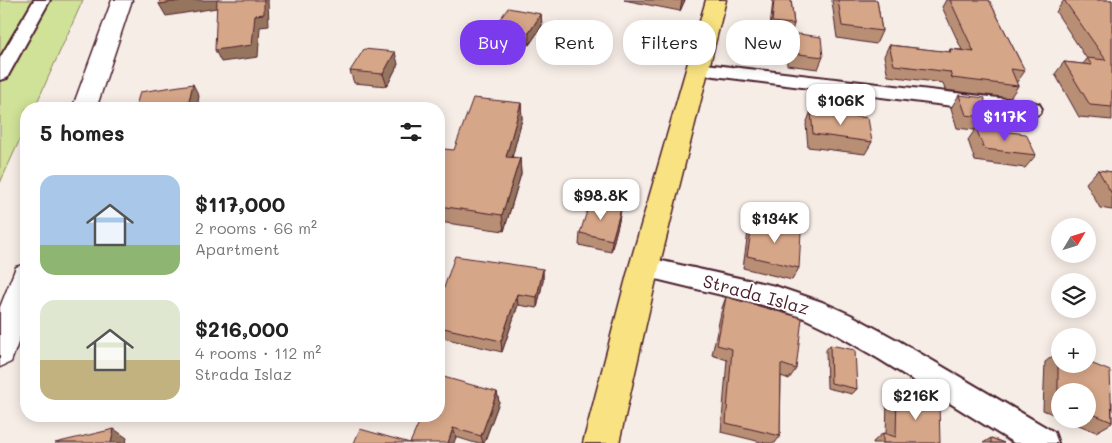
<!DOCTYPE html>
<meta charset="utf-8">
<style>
body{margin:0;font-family:Mali,sans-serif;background:#f2f2f2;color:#222;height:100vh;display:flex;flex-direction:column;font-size:19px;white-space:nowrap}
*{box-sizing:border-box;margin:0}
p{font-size:16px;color:#767676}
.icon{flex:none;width:28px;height:28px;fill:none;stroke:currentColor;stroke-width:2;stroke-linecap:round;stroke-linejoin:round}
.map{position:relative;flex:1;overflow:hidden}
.panel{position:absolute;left:20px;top:102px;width:425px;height:320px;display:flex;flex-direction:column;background:#fff;border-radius:20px;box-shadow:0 2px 12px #0003}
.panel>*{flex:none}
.banner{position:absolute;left:460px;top:20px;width:475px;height:45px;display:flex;gap:10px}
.needle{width:32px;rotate:52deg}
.buttons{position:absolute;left:1051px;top:218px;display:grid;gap:10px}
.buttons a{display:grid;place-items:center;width:45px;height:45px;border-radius:50%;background:#fff;box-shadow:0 2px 12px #0003;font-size:25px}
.price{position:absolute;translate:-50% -42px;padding:0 11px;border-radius:10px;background:#fff;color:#222;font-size:16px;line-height:32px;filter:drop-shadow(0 1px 2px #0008)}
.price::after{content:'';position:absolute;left:50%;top:30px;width:15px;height:11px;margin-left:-8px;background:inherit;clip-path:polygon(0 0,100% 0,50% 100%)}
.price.active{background:#7c3aed;color:#fff}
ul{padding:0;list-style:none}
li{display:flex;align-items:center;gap:15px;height:125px;padding:0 20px}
li span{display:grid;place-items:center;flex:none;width:140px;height:100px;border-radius:15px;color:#555}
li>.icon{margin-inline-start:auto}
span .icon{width:60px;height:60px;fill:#fffc;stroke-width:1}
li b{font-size:21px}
h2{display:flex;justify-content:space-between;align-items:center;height:60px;padding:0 20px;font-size:21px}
.chip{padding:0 18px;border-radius:20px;background:#fff;box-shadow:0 2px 12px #0003;font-size:18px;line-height:45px}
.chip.active{background:#7c3aed;color:#fff}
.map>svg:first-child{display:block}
.green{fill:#d0e297;stroke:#8d8061}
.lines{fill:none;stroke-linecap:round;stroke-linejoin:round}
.street-casing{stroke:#4a1f2b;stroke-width:4}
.secondary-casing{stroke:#4a1f2b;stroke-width:3}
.primary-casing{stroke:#4a1f2b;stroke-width:3}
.street{fill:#fff;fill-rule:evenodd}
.secondary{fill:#fff;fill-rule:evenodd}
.primary{fill:#f8e281;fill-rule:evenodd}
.wall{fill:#b88f75;stroke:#4a1f2b}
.shaded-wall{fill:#96745f;stroke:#4a1f2b}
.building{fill:#d6a688;stroke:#4a1f2b}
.labels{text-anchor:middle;stroke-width:4;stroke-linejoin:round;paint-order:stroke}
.street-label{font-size:18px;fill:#4a1f2b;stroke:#fff}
</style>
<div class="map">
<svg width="1112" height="443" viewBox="0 0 1112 443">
<rect width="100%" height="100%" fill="#f7ede7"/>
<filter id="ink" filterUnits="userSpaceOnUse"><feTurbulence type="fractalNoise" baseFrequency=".02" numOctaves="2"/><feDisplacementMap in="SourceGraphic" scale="10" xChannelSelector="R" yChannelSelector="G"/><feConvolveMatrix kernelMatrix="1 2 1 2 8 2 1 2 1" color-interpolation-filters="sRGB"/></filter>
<g filter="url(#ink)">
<!-- green -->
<path class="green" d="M0,0H83L34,109H26V126L0,183Z"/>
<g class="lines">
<defs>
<g id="street">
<path d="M34,0H50L9,74L7,78L0,80V58Z"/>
<path d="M697,63L1032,102L1039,104L1042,109L1039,114L1032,116L690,73L688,69L690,65Z"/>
<path d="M644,257L775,286L822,302L851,315L899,341L1054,432L1058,443H1014L879,359L831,331L804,318L775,308L635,274L631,267L635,260Z"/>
</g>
<g id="secondary">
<path d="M112,0H132L96,109H72Z"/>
<path d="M26,264V321L11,362L0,367V307L16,267Z"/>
</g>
<path id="primary" d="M706,0H726L659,267L619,443H583L629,267Z"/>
</defs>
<!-- street casing -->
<use href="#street" class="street-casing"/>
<!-- secondary casing -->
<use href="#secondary" class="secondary-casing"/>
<!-- primary casing -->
<use href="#primary" class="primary-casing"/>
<!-- street -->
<use href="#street" class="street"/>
<!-- secondary -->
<use href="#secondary" class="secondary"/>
<!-- primary -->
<use href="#primary" class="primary"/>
</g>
<!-- wall -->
<g class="wall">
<path d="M624,0H685L680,11Z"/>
<path d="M773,0H791L794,24L792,31L770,28Z"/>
<path d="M832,0H877L882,31L876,44L837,38L832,2Z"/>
<path d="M946,0H989L1025,71L1017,82H1016L1018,86L1010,98L945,90L943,83L888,76L884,56L889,45L949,52L950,49L962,50L942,7Z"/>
<path d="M1064,0H1112V120L1079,117L1055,74L1064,62L1083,64L1087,59L1056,12Z"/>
<path d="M541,14L542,26L529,45L496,38L495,26Z"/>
<path d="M791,33L823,57L818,69L787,65L786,45Z"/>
<path d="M398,64L387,86L354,83L350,71Z"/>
<path d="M959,95L983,117L974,130L957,128L951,108Z"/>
<path d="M521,103L522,119L512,157L520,158L521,174L504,231L439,222V161Z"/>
<path d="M811,111L872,142L865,154L808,147L806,124Z"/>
<path d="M976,128L1036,155L1025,168L975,161L968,140Z"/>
<path d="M1098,170L1112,172V210L1100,208L1086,183Z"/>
<path d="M621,209L619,221L611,252L579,245L580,233Z"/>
<path d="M753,220L799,268L792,280L743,268L748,232Z"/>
<path d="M543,269V281L537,308L518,305L502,352L439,337V302Z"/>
<path d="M726,297L796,369L789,379L781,376L780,436L775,443H765L721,432L727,360L712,355L722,308Z"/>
<path d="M830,345L857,389L852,394L827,388L826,350Z"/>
<path d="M1058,352L1112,402V423L1096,432L1064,419H1088V391H1060V417L1043,410L1045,362Z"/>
<path d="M897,391L940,443H873V442L883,433L886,434L887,401Z"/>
<path d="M497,392L499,402L484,443H475L456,437L410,443Z"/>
<path d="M991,438L1004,443H983Z"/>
</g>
<!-- shaded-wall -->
<g class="shaded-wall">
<path d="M187,0H220L223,7L166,16L159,4Z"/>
<path d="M264,0H268L269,26L260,27L258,57L221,62L215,50Z"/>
<path d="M682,0H685L680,11Z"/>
<path d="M541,14L542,26L529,45V33Z"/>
<path d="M395,52L398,64L387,86L383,74Z"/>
<path d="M193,84L199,96L197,109H187Z"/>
<path d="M521,103L522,119L508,173L506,157Z"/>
<path d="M520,158L521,174L504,231L502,215Z"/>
<path d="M621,209L619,221L611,252L612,240Z"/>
<path d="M543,269V281L537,308V297Z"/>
<path d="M517,294L518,305L502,352L501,341Z"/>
<path d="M497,392L499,402L484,443H483L481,436Z"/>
<path d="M453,428L456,437L454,443H448Z"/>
<path d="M114,429L127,438L126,443H111Z"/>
</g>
<!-- building -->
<g class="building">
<path d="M160,0H187L159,4Z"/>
<path d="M217,0H264V14L255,15L252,45L215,50Z"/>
<path d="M774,0H791L794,24L772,22Z"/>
<path d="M838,0H877L882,31L842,26Z"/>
<path d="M950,0H989L1025,71L1011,69L1018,86L952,78L950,72L894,65L889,45L951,52L950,49L974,52Z"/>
<path d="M1064,0H1112V107L1090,105L1064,62L1092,65L1087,58L1106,60Z"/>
<path d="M508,8L541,14L529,33L495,26Z"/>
<path d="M791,33L821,37L823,57L791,53Z"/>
<path d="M364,49L395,52L383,74L350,71Z"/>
<path d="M193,84L187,109H135L140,92Z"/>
<path d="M959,95L985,98L983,117L966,115Z"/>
<path d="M473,98L521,103L506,157L520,158L502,215L439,206V196L443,185L439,184V161L444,149L454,150Z"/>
<path d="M811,111L868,118L872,142L813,134Z"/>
<path d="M976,128L1026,134L1036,155L984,149Z"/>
<path d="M1098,170L1112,172V194Z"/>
<path d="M590,202L621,209L612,240L580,233Z"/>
<path d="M753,220L801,231L799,268L747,256Z"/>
<path d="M455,256L543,269L537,297L517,294L501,341L439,327V302Z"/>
<path d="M726,297L802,318L796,369L781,364L780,436L726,423L732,349L717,345Z"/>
<path d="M830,345L855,350L857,389L831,383Z"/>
<path d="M1058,352H1060V364H1088V362L1110,371L1112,422L1088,412V391H1060V401H1058Z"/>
<path d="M440,376L497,392L481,436L453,428L448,443H354L360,429L410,443L422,416H439V378Z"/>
<path d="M897,391L939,404L940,443H883V433L896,437Z"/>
<path d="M114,429L111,443H55Z"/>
<path d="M991,438L1004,443H991Z"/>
</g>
</g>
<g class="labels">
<!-- street labels -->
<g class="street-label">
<text transform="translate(756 295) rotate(15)" y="6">Strada Islaz</text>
</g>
</g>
</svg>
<div class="buttons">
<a><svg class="needle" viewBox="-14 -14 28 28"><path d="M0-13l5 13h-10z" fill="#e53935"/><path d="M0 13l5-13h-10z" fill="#767676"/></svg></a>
<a><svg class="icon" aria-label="layers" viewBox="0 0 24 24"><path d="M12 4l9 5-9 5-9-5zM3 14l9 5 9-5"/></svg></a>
<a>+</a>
<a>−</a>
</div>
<b class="price" style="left:841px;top:126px">$106K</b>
<b class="price active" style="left:1005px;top:142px">$117K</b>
<b class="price" style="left:601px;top:221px">$98.8K</b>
<b class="price" style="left:775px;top:244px">$134K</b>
<b class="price" style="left:916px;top:421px">$216K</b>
<div class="banner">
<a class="chip active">Buy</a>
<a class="chip">Rent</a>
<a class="chip">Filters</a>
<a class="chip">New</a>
</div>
<section class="panel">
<h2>5 homes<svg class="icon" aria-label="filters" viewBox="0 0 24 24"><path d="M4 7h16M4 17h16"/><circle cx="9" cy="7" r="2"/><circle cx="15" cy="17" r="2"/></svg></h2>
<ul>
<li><span style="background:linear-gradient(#a9c7e8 70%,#8fb573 0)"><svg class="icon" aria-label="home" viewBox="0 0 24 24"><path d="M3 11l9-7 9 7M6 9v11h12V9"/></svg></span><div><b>$117,000</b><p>2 rooms · 66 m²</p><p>Apartment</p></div></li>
<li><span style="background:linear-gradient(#dfe7d0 60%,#c2b280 0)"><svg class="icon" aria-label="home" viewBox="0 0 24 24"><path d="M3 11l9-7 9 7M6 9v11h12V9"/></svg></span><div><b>$216,000</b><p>4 rooms · 112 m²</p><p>Strada Islaz</p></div></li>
</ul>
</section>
</div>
